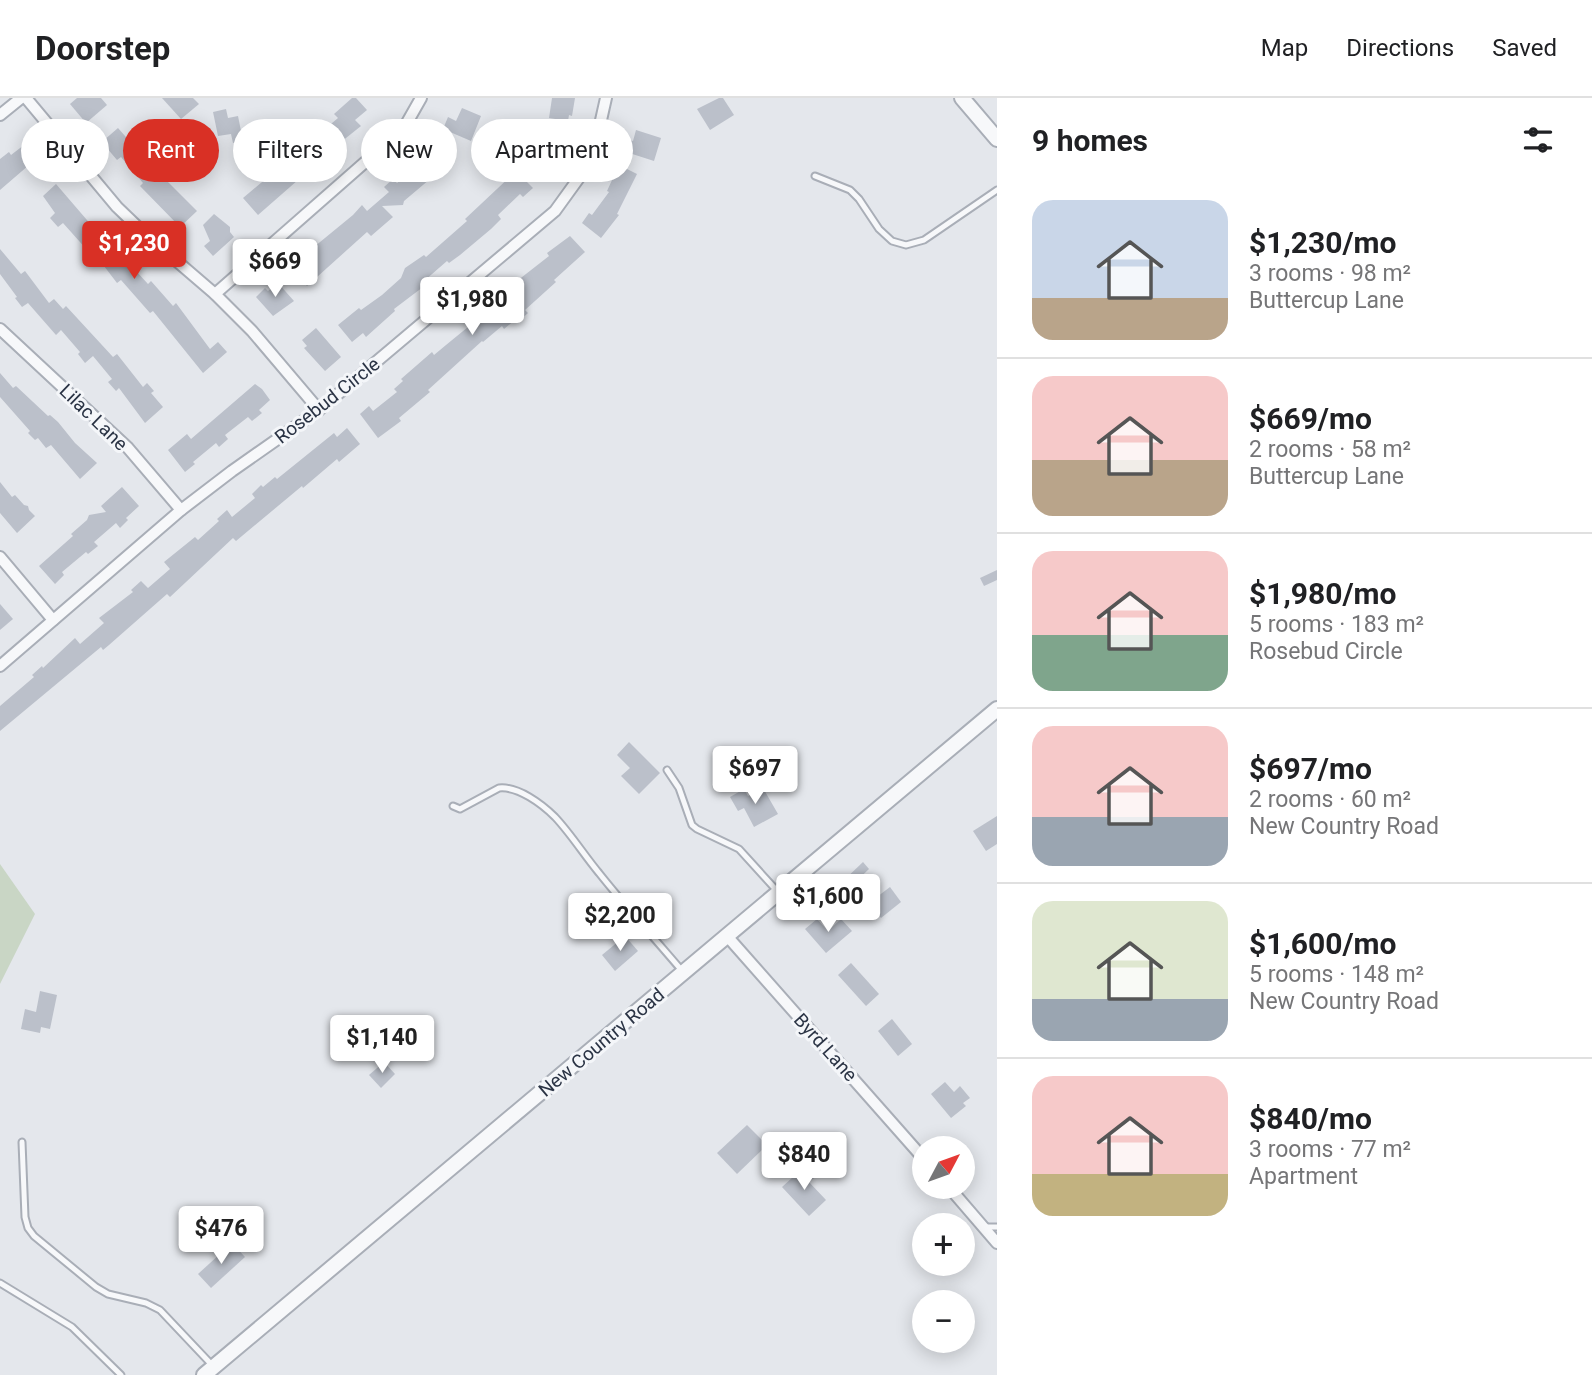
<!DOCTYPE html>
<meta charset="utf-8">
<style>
body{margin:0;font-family:Roboto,sans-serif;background:#f6f6f6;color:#202124;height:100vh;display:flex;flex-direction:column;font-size:26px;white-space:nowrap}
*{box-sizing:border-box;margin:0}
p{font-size:23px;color:#757577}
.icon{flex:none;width:38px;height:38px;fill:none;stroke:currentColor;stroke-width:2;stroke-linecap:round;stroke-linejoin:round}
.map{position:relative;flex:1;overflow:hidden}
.sheet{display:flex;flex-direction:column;background:#fff;width:595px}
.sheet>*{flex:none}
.hud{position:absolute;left:21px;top:21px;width:665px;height:63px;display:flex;gap:14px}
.needle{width:46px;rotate:49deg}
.fabs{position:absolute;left:912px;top:1038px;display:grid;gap:14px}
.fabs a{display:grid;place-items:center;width:63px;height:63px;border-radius:50%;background:#fff;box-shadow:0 4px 18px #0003;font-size:35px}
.price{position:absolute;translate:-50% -60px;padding:0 16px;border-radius:7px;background:#fff;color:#222;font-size:23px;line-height:46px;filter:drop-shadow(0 2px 4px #0008)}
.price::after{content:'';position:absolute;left:50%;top:42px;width:21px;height:16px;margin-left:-10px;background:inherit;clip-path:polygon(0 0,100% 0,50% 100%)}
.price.active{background:#d93025;color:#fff}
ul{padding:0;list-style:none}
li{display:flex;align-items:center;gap:21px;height:175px;padding:0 35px}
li+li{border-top:2px solid #e0e0e0}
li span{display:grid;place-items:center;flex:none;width:196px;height:140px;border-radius:21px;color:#555}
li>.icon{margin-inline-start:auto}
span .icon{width:84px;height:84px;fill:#fffc;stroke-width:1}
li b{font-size:30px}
h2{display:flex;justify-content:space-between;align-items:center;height:84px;padding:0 35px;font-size:30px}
.chip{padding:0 24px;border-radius:32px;background:#fff;box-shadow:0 4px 18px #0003;font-size:24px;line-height:63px}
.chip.active{background:#d93025;color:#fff}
header{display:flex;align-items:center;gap:42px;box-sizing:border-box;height:98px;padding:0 35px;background:#fff;border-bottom:2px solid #e0e0e0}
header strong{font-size:33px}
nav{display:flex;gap:38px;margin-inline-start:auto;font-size:24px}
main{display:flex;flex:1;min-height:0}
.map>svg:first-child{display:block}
.green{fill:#c9d6c5}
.building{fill:#bbc0ca}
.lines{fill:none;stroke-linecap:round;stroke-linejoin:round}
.service-casing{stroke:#a9aeb7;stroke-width:9}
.minor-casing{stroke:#a9aeb7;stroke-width:14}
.tertiary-casing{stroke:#a9aeb7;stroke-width:18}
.service{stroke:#f7f8fa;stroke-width:5}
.minor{stroke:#f7f8fa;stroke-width:10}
.tertiary{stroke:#f7f8fa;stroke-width:14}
.labels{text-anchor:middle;stroke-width:6;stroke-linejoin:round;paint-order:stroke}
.street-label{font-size:19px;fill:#2b3445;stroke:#f4f6f9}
</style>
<header>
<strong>Doorstep</strong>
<nav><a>Map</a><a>Directions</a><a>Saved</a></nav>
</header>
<main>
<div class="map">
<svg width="997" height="1277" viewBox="0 0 997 1277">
<rect width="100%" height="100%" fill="#e4e7ec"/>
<!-- green -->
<path class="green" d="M0,766L35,816L0,886Z"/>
<!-- building -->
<g class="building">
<path d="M77,0H101L107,7L86,25L70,6Z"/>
<path d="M162,0H193L199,6L181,21Z"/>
<path d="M352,0H356L367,12L355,22L361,28L296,80L298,82L258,117L243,100L338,20L334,16Z"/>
<path d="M552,0H575L572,18L569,17L568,23L549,20Z"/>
<path d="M719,0H723L734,17L710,32L697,11Z"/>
<path d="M462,10L481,18L471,43L443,31L448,19L456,23Z"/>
<path d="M226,11L228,20L238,18L243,43L233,45L231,36L218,38L213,14Z"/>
<path d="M118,30L146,62L151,58L155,63L159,59L167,68L163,72L170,79L167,83L197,113L180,129L140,88L143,85L121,59L117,62L106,49L107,48L103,43Z"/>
<path d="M636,32L661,40L654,63L623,53L626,41L633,43Z"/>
<path d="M541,34L565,46L559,59L554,57L548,68L529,58Z"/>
<path d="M442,44L455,60L404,103L403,107L382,108L393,119L371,138L367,134L307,188L295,174L307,163L303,158L353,117L362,107L367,113L389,94L384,89L393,81L397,85L433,56L431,53Z"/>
<path d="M24,47L36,61L0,92V61L9,54L11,57Z"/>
<path d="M619,67L637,76L617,116L619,117L601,140L582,125L589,115L592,117L609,94L607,93Z"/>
<path d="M516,73L533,90L523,99L520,96L498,117L501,121L491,131L460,157L449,165L447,163L424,183L427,186L394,211L395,213L376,230L366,239L363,235L352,244L338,227L359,210L361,212L382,197L401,180L405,170L424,157L426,159L467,123L465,121Z"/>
<path d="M56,86L111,150L113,148L148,186L151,183L173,208L176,205L210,251L218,244L227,254L203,275L153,213L150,215L121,182L117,185L91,151L88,153L63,125L58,129L50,120L55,115L43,98Z"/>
<path d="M214,116L230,129V134L234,139L213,158L204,148L210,143L203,127Z"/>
<path d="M570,138L585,154L554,182L556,184L525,212L528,215L518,224L516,221L504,231L502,228L483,244L482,243L428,292L430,294L399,320L401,323L378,340L360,316L369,308L373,313L397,294L394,291L403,283L401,281L432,254L434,257L446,247L468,229L465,226L495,200L499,205L520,187L517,183L549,158L547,155Z"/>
<path d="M0,151L21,176L25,173L49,205L54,201L63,211L66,208L113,259L117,256L143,289L147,285L154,293L151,295L163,309L145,325L119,290L116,293L108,284L112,281L93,258L85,265L78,256L80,254L61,232L56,237L28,205L22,209L15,200L17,199L0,176Z"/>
<path d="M278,185L294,203L273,218L256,199L265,190L268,193Z"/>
<path d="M316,230L341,259L325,273L304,250L307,248L302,242Z"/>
<path d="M0,275L13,290L16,288L48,318L50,317L58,324L75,345L97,365L80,381L51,347L46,350L38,340L35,342L28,335L30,333L0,299Z"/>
<path d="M255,286L262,291L270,302L259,312L262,315L252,323L248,319L225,337L228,341L219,349L216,345L193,364L195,366L185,374L168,352L187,336L191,341Z"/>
<path d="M347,330L360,346L339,364L337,361L303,390L302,388L236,443L233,440L170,499L167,496L109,547L103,552L101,549L0,633V608L34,579L32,577L42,568L43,570L75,540L80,546L104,525L99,520L133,494L131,492L141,483L148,490L170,471L164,464L195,439L198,442L219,423L217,421L227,412L232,419L255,400L252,396L261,387L263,389L275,379L277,381L334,335L337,339Z"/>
<path d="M0,384L12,399L15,397L24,407L28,408L29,412L35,418L17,435L0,415Z"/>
<path d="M122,389L139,408L126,420L128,422L120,430L116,425L94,444L98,448L88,456L86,454L62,474L64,477L55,486L39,468L73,438L71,436L87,422L89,417L106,414L101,408Z"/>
<path d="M997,472V482L984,488L980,480Z"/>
<path d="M0,506L13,521L0,532Z"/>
<path d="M629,644L660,675L639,696L621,678L630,670L617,657Z"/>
<path d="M763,690L778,716L754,729L744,710L738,713L730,699L744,691L748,698Z"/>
<path d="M997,718V746L986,753L973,733Z"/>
<path d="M863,764L869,771L848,791L842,784Z"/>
<path d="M890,789L901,804L881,820L869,805Z"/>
<path d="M817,821L828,833L841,821L852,833L826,855L805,831Z"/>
<path d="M625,838L638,853L615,873L602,857Z"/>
<path d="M851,865L879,896L866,908L838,877Z"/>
<path d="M40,893L57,897L50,931L41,929L40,935L21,931L25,911L36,914Z"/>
<path d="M892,921L912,946L898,958L878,933Z"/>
<path d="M384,964L395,976L381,990L369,977Z"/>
<path d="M945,984L954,994L960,988L970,1000L963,1005L966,1008L951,1020L931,996Z"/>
<path d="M747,1027L767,1047L737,1076L717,1055Z"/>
<path d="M804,1069L814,1080L809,1084L826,1102L809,1118L782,1089Z"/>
<path d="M232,1145L245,1159L211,1190L198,1176Z"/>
</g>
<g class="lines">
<defs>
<g id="service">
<path d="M815,78L850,92L859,101L879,131L892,143L906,147L924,142L997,92"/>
<path d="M667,672L679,690L692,727L697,731L739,751L778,794"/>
<path d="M453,708L460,711L499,690C518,688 542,706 555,719C571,736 584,757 599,775C626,809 655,841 683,874"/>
<path d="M22,1044L25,1119L28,1130L34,1138L96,1189L108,1196L146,1205L160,1212L212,1267"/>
<path d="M983,1129H997"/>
<path d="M0,1185L72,1229L121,1277"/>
</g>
<g id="minor">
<path d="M26,0L117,109L144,135L215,196L252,233L319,312"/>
<path d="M0,17L21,0"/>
<path d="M215,196L404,30L421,0"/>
<path d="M0,231L128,350L181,412"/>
<path d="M0,459L53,522"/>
<path d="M0,568L181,412L232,373L319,312L555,113L581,77L597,40L606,0"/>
<path d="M727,838L924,1061"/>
<path d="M948,1088L997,1145"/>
</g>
<g id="tertiary">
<path d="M962,0L997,41"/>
<path d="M204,1277L997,611"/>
</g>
</defs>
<!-- service casing -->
<use href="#service" class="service-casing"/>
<!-- minor casing -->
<use href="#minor" class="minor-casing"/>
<!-- tertiary casing -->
<use href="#tertiary" class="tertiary-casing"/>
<!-- service -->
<use href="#service" class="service"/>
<!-- minor -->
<use href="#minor" class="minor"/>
<!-- tertiary -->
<use href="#tertiary" class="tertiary"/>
</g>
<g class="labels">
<!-- street labels -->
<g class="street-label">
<text transform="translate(327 302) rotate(-38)" y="7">Rosebud Circle</text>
<text transform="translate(94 319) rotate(44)" y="7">Lilac Lane</text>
<text transform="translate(601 944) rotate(-40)" y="7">New Country Road</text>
<text transform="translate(826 949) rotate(48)" y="7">Byrd Lane</text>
</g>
</g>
</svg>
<div class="fabs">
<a><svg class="needle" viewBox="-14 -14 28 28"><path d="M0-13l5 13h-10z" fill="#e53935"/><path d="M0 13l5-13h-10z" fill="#757577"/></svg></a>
<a>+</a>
<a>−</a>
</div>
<b class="price active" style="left:134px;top:183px">$1,230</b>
<b class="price" style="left:275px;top:201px">$669</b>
<b class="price" style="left:472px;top:239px">$1,980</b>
<b class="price" style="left:755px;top:708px">$697</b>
<b class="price" style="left:828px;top:836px">$1,600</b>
<b class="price" style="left:620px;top:855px">$2,200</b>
<b class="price" style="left:382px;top:977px">$1,140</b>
<b class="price" style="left:804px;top:1094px">$840</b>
<b class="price" style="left:221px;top:1168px">$476</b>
<div class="hud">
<a class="chip">Buy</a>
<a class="chip active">Rent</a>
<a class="chip">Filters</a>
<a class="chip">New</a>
<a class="chip">Apartment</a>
</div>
</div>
<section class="sheet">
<h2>9 homes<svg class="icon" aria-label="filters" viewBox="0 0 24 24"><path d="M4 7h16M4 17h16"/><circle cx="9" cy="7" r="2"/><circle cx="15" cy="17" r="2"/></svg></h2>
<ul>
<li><span style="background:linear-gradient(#c9d6e8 70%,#b9a48a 0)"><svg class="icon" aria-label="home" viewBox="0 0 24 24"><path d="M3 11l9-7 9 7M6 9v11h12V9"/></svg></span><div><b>$1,230/mo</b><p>3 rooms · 98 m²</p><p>Buttercup Lane</p></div></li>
<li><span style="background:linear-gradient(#f6c9c9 60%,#b9a48a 0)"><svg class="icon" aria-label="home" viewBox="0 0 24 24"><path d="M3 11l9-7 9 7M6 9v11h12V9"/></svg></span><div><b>$669/mo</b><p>2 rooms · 58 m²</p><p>Buttercup Lane</p></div></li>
<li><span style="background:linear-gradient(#f6c9c9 60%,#7fa58c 0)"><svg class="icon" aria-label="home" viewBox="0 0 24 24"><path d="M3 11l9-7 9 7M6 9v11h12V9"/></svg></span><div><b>$1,980/mo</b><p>5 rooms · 183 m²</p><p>Rosebud Circle</p></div></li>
<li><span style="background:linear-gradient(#f6c9c9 65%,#9aa5b1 0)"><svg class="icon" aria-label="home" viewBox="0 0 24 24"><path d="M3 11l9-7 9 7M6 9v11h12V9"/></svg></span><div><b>$697/mo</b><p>2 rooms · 60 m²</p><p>New Country Road</p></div></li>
<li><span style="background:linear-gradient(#dfe7d0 70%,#9aa5b1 0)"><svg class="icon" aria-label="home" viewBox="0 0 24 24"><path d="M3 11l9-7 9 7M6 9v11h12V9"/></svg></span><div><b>$1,600/mo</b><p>5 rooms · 148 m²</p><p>New Country Road</p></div></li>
<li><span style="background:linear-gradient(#f6c9c9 70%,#c2b280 0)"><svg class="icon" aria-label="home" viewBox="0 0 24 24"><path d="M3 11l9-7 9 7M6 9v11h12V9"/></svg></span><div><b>$840/mo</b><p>3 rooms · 77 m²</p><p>Apartment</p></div></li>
</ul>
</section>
</main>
